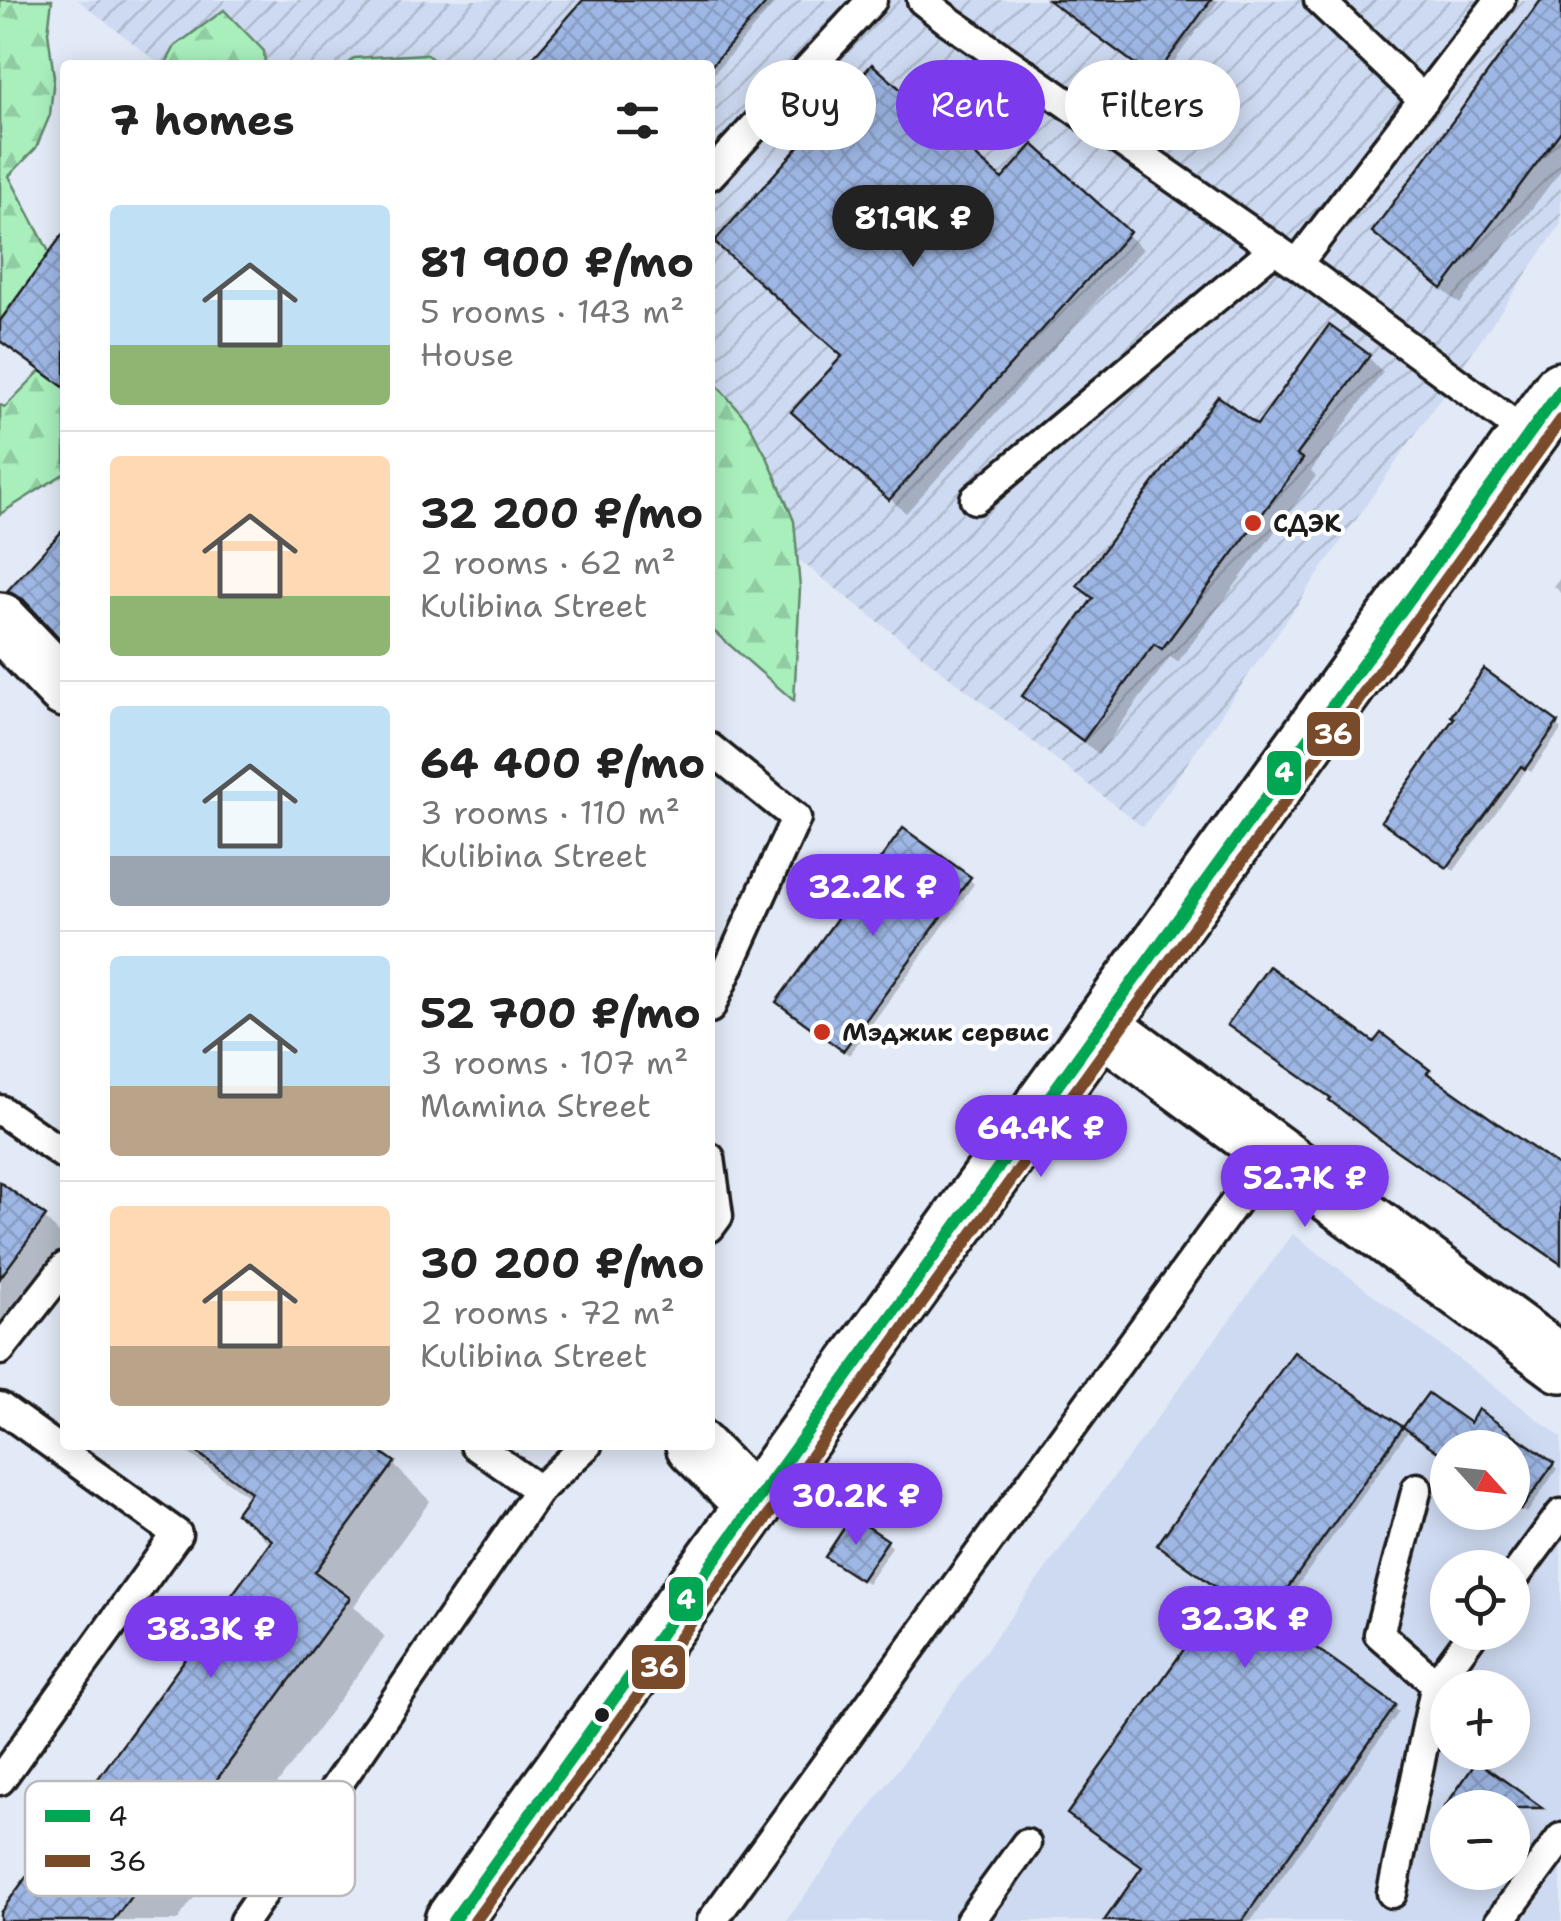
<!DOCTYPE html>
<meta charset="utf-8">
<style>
body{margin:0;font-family:"Shantell Sans",sans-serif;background:#f2f2f2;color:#222;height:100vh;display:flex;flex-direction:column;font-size:38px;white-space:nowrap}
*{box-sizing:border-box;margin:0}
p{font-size:32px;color:#767676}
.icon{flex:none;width:55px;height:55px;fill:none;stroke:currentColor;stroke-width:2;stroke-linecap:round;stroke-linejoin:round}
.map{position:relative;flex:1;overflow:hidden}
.sheet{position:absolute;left:60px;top:60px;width:655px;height:1390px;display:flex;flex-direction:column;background:#fff;border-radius:10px;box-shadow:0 5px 25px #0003}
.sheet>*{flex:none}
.top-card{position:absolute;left:745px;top:60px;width:665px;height:90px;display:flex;gap:20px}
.needle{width:65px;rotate:117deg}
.controls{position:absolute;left:1430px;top:1430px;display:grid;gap:20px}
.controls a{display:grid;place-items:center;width:100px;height:100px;border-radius:50%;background:#fff;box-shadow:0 5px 25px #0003;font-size:50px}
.price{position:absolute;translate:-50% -85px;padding:0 22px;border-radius:35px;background:#7c3aed;color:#fff;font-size:32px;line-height:65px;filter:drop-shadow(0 2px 5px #0008)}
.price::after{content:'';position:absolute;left:50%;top:60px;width:30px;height:22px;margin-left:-15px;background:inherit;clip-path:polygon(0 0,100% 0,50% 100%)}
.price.current{background:#222;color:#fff}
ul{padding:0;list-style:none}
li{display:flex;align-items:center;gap:30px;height:250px;padding:0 50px}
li+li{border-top:2px solid #e0e0e0}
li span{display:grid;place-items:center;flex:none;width:280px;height:200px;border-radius:10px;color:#555}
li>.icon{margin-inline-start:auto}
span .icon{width:120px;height:120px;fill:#fffc;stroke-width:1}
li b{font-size:42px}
h2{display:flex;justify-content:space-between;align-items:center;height:120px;padding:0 50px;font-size:42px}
.chip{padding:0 35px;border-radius:45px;background:#fff;box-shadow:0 5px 25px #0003;font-size:35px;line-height:90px}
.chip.current{background:#7c3aed;color:#fff}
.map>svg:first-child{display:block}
.built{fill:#cedaf1;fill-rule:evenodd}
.industrial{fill:url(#industrial-furrows)}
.forest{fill:url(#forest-firs);stroke:#62866c;stroke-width:2.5}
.shadow{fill:#0003}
.building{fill:url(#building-cross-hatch);stroke:#1c1c1c;stroke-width:2.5}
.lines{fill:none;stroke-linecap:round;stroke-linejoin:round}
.service-casing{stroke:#1c1c1c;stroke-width:35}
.minor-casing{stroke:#1c1c1c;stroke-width:62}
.secondary-casing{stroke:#1c1c1c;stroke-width:62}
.service{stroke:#fff;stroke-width:28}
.minor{stroke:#fff;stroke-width:55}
.secondary{stroke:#fff;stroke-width:55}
.bus-1-casing{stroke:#fff;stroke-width:20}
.bus-2-casing{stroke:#fff;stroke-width:20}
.bus-1{stroke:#00a651;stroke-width:12}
.bus-2{stroke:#7a4b2a;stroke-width:12}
.poi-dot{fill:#c8321e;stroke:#fff;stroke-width:4}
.bus-dot{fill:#1c1c1c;stroke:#fff;stroke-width:4}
.labels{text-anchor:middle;stroke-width:8;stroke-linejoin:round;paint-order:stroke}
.poi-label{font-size:25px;font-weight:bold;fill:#1c1c1c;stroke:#fff;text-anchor:start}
.key{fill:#fff;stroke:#bbb;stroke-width:2.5}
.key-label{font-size:28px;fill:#1c1c1c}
.line-badge{stroke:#fff;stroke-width:4}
.badge-label{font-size:28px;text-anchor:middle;font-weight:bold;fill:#fff}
</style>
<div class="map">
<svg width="1561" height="1921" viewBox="0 0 1561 1921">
<defs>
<pattern id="industrial-furrows" width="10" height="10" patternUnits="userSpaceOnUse" patternTransform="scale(2.5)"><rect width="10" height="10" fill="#cedaf1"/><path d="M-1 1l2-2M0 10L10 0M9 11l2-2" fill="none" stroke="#b0bace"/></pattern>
<pattern id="forest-firs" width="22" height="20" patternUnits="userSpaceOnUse" patternTransform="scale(2.5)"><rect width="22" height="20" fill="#a8efbc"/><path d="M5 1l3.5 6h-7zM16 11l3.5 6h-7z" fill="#90cca1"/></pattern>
<pattern id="building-cross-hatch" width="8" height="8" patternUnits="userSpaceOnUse" patternTransform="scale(2.5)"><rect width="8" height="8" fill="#9eb7e4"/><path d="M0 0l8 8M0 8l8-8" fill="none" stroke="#889dc3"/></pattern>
</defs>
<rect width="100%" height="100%" fill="#e2e9f7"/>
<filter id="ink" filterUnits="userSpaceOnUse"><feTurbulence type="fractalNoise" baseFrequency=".01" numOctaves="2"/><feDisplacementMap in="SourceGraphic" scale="20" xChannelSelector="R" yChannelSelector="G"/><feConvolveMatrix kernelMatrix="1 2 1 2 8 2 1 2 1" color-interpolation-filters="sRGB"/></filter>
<g filter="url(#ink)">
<!-- built -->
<path class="built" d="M1293,1234L1561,1437V1921H786ZM1448,1448H1512V1512H1448ZM1448,1568H1512V1632H1448ZM1448,1688H1512V1752H1448ZM1448,1808H1512V1872H1448Z"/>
<!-- industrial -->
<path class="industrial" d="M78,0H1561V224L1143,827L710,491V65H161Z"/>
<!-- forest -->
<g class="forest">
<path d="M0,0H52L48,32L54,77L50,115L36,148L9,176L64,280L0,334Z"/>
<path d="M224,10L264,51L265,65H165L175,46Z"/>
<path d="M426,54L440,65H346L354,58Z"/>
<path d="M65,360V473L0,514V405L5,407L43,368Z"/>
<path d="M710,377L747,420L768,459L794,521L800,588L794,701L710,628Z"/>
</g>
<!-- shadow -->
<g class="shadow">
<path d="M586,0H776L777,1L710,78V65H529Z"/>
<path d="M1050,0H1219L1160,81Z"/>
<path d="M1544,0H1561V170L1460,304L1392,249L1375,232Z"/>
<path d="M1033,148L1143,249L906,513L810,427L1002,182Z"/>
<path d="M1368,357L1383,372L1311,471L1316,476L1178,662L1170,657L1099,754L1041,711L1026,696L1095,600L1081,586L1257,428Z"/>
<path d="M1561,577V593L1554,586Z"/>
<path d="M1485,673L1557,724L1561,730L1531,772L1527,769L1454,871L1390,826Z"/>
<path d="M969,879L974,884L849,1055L784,1006Z"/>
<path d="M0,1186L44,1218L65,1239V1277L0,1335Z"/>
<path d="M1295,1356L1404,1431L1428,1396L1470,1426L1552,1464L1557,1469L1527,1513L1512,1503V1448L1409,1430L1273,1620L1399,1712L1251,1921H1107L1145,1868Z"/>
<path d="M177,1445H367L393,1464L430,1501L354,1606L385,1637L177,1921H0V1917L272,1546L239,1513L250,1498Z"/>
<path d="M887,1542L892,1547L867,1583L834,1561Z"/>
<path d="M1478,1764L1522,1799L1512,1813V1808H1448V1842L1432,1828Z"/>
</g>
<!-- building -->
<g class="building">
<path d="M583,0H769L712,65H526Z"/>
<path d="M1048,0H1211L1154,78Z"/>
<path d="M1541,0H1561V131L1442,289L1372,232Z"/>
<path d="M872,64L1002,179L1033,144L1130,232L889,500L791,412L842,356L714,242Z"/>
<path d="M65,231V388L0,341V321Z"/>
<path d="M1329,325L1370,355L1297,455L1303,459L1162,649L1154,644L1083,741L1022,696L1093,598L1077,586L1218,396L1257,425Z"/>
<path d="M65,528V644L23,599L7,591Z"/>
<path d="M1484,669L1558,722L1525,769L1521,766L1447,868L1381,821L1454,718L1451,716Z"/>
<path d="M903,828L971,877L843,1051L776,1002Z"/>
<path d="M1269,966L1374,1042L1381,1033L1430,1070L1427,1073L1561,1168V1264L1377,1137L1329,1100L1331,1098L1227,1025Z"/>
<path d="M0,1182L46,1216L0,1278Z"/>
<path d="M1294,1352L1403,1427L1269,1614L1396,1705L1242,1921H1104L1142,1867L1067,1814L1224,1593L1157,1545Z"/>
<path d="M1428,1393L1470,1423L1478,1409L1554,1463L1521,1510L1512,1504V1448H1448V1459L1403,1427Z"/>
<path d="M187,1445H371L395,1462L315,1572L350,1598L113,1921H0V1913L272,1540L236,1513L251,1492Z"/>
<path d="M852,1516L888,1540L861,1580L825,1557Z"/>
<path d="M1477,1761L1543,1808H1444Z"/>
</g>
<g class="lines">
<defs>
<g id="service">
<path d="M922,0L946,19L1297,264L1528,435"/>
<path d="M1319,0L1424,100"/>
<path d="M710,175L872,0"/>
<path d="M1297,264L1500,0"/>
<path d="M975,499L1275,248"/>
<path d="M710,748L796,818L710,1008"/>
<path d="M0,1110L65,1155"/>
<path d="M710,1158L718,1216L710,1227"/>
<path d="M0,1350L65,1267"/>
<path d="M0,1407L177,1534L0,1780"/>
<path d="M475,1445L539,1490"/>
<path d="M1417,1488L1379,1634L1436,1684"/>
<path d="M1512,1580L1561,1514"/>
<path d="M1392,1893L1436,1684L1474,1632"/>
<path d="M244,1921L539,1490L587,1445"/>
<path d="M712,1921L1239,1197L1274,1154"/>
<path d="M970,1921L1026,1844"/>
<path d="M1500,1921L1561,1838"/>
</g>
<g id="minor">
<path d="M0,621L65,689"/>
<path d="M1101,1025L1561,1364"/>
<path d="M694,1445L754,1505"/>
</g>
<path id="secondary" d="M453,1921L1561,390"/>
</defs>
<!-- service casing -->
<use href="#service" class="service-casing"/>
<!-- minor casing -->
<use href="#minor" class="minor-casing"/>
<!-- secondary casing -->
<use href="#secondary" class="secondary-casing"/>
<!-- service -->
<use href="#service" class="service"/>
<!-- minor -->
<use href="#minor" class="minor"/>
<!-- secondary -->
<use href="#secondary" class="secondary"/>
<defs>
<path id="bus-1" d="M453,1921L1561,390"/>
<path id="bus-2" d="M475,1921L1561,420"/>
</defs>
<!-- bus-1 casing -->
<use href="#bus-1" class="bus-1-casing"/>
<!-- bus-2 casing -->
<use href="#bus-2" class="bus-2-casing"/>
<!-- bus-1 -->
<use href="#bus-1" class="bus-1"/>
<!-- bus-2 -->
<use href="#bus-2" class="bus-2"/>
</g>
</g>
<!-- markers -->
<g class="poi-dot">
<circle cx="1253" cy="523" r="10"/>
<circle cx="822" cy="1032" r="10"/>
</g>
<circle class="bus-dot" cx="602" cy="1715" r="9"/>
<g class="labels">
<!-- poi labels -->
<g class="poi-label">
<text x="1273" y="532">СДЭК</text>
<text x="842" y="1041">Мэджик сервис</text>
</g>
</g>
<!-- legend -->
<rect x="25" y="1781" width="330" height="115" rx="15" class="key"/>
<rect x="45" y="1810" width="45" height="12" fill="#00a651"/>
<rect x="45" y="1855" width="45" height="12" fill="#7a4b2a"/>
<g class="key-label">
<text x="108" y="1826">4</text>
<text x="108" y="1871">36</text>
</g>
<g class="line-badge">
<rect x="1305" y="710" width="57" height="48" rx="10" fill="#7a4b2a"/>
<rect x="1265" y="749" width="38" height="48" rx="10" fill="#00a651"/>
<rect x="667" y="1575" width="38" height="48" rx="10" fill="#00a651"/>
<rect x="630" y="1643" width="57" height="48" rx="10" fill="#7a4b2a"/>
</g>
<g class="badge-label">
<text x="1333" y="744">36</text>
<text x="1284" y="782">4</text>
<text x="686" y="1609">4</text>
<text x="659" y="1677">36</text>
</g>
</svg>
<div class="controls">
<a><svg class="needle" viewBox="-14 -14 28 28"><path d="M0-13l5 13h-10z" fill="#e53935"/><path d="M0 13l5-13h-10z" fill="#767676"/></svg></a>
<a><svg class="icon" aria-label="locate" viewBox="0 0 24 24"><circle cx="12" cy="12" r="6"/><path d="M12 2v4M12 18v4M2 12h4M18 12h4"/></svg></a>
<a>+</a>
<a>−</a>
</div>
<b class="price current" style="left:913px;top:270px">81.9K ₽</b>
<b class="price" style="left:873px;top:939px">32.2K ₽</b>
<b class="price" style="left:1041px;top:1180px">64.4K ₽</b>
<b class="price" style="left:1305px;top:1230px">52.7K ₽</b>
<b class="price" style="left:856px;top:1548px">30.2K ₽</b>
<b class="price" style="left:1245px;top:1671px">32.3K ₽</b>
<b class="price" style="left:211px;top:1681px">38.3K ₽</b>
<div class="top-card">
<a class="chip">Buy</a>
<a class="chip current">Rent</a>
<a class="chip">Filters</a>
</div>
<section class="sheet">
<h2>7 homes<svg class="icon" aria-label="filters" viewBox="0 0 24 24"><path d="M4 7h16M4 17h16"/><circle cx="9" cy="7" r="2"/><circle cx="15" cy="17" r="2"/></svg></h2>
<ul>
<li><span style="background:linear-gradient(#bfe0f5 70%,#8fb573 0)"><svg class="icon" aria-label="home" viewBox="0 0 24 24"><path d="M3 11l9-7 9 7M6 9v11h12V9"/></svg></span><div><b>81 900 ₽/mo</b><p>5 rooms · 143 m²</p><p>House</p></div></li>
<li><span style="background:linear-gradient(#ffd9b3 70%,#8fb573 0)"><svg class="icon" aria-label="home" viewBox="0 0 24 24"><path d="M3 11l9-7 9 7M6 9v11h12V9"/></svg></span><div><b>32 200 ₽/mo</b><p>2 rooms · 62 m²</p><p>Kulibina Street</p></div></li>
<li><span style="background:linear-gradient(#bfe0f5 75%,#9aa5b1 0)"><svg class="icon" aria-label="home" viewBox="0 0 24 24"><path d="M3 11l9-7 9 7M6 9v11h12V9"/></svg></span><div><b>64 400 ₽/mo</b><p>3 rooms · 110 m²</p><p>Kulibina Street</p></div></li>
<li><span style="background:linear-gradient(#bfe0f5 65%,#b9a48a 0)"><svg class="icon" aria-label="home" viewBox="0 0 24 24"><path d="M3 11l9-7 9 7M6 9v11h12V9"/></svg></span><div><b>52 700 ₽/mo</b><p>3 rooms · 107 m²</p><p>Mamina Street</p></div></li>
<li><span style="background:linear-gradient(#ffd9b3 70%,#b9a48a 0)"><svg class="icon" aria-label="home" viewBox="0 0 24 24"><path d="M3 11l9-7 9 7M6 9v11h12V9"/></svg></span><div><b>30 200 ₽/mo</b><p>2 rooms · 72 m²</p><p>Kulibina Street</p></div></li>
</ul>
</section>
</div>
